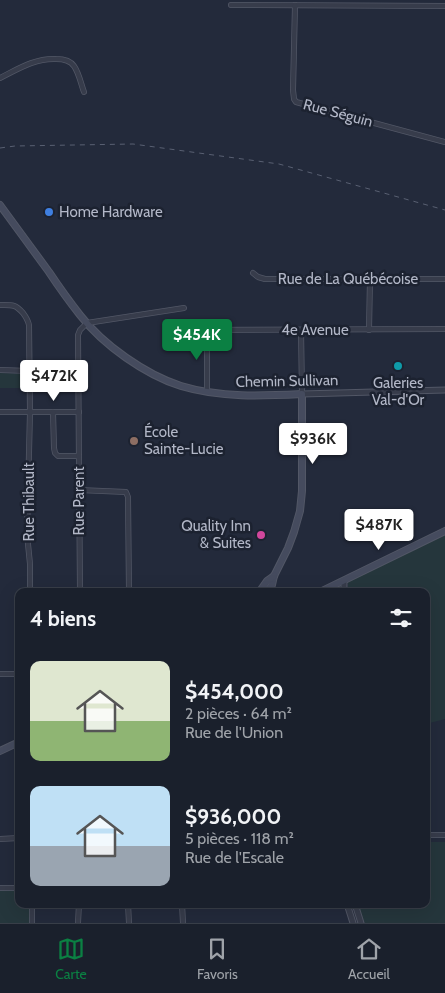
<!DOCTYPE html>
<html lang="fr">
<meta charset="utf-8">
<style>
body{margin:0;font-family:Cabin,sans-serif;background:#232834;color:#f1f3f6;height:100vh;display:flex;flex-direction:column;font-size:19px;white-space:nowrap}
*{box-sizing:border-box;margin:0}
p{font-size:16px;color:#9fa3a9}
.icon{flex:none;width:28px;height:28px;fill:none;stroke:currentColor;stroke-width:2;stroke-linecap:round;stroke-linejoin:round}
.map{position:relative;flex:1;overflow:hidden}
.side{position:absolute;left:15px;top:588px;width:415px;height:320px;display:flex;flex-direction:column;background:#1a202c;border-radius:10px;box-shadow:0 5px 20px #0002,0 0 0 1px #383e48}
.side>*{flex:none}
.price{position:absolute;translate:-50% -42px;padding:0 11px;border-radius:5px;background:#fff;color:#222;font-size:16px;line-height:32px;filter:drop-shadow(0 1px 2px #0008)}
.price::after{content:'';position:absolute;left:50%;top:30px;width:15px;height:11px;margin-left:-8px;background:inherit;clip-path:polygon(0 0,100% 0,50% 100%)}
.price.active{background:#0b8043;color:#fff}
ul{padding:0;list-style:none}
li{display:flex;align-items:center;gap:15px;height:125px;padding:0 15px}
li span{display:grid;place-items:center;flex:none;width:140px;height:100px;border-radius:10px;color:#555}
li>.icon{margin-inline-start:auto}
span .icon{width:60px;height:60px;fill:#fffc;stroke-width:1}
li b{font-size:21px}
h2{display:flex;justify-content:space-between;align-items:center;height:60px;padding:0 15px;font-size:21px}
.dock{display:flex;justify-content:space-around;align-items:center;height:70px;border-top:1px solid #383e48;background:#1a202c;font-size:14px;color:#9fa3a9}
.dock a{display:grid;justify-items:center;gap:2px}
.dock .active{color:#0b8043}
.map>svg:first-child{display:block}
.green{fill:#25363c}
.lines{fill:none;stroke-linecap:round;stroke-linejoin:round}
.minor-casing{stroke:#525766;stroke-width:6}
.tertiary-casing{stroke:#525766;stroke-width:7}
.secondary-casing{stroke:#525766;stroke-width:8}
.minor{stroke:#373c4b;stroke-width:4.5}
.tertiary{stroke:#373c4b;stroke-width:5}
.secondary{stroke:#454b5e;stroke-width:6}
.rail{stroke:#596072;stroke-width:1;stroke-dasharray:5 5;stroke-linecap:butt}
.shop-dot{fill:#3f7fe0;stroke:#1c2230;stroke-width:2}
.culture-dot{fill:#0f9aa8;stroke:#1c2230;stroke-width:2}
.education-dot{fill:#8d6e63;stroke:#1c2230;stroke-width:2}
.hotel-dot{fill:#d1479c;stroke:#1c2230;stroke-width:2}
.labels{text-anchor:middle;stroke-width:5;stroke-linejoin:round;paint-order:stroke}
.street-label{font-size:15px;fill:#b2b7c7;stroke:#1c2230}
.poi-label{font-size:15px;fill:#b2b7c7;stroke:#1c2230;text-anchor:start}
</style>
<div class="map">
<svg width="445" height="923" viewBox="0 0 445 923">
<rect width="100%" height="100%" fill="#232a3b"/>
<!-- green -->
<g class="green">
<path d="M0,373L23,374L26,377V388H0Z"/>
<path d="M445,535V719L426,724V591H348V582Z"/>
<path d="M426,842H445V923H365L360,915L357,904H426Z"/>
<path d="M0,888H19V904H32V923H0Z"/>
</g>
<g class="lines">
<defs>
<g id="minor">
<path d="M231,5L445,6"/>
<path d="M295,5L293,90L294,99L296,102L445,142"/>
<path d="M0,78C18,69 35,58 56,59C63,59 70,60 74,66C79,73 81,84 84,92"/>
<path d="M253,273L258,277L265,279H445"/>
<path d="M0,305C12,305 15,304 23,313C26,317 28,320 29,325L30,412L27,534L30,564V591"/>
<path d="M184,330L445,329"/>
<path d="M301,330L302,394"/>
<path d="M369,330L370,279"/>
<path d="M0,370L29,371"/>
<path d="M207,391V330"/>
<path d="M0,412H79"/>
<path d="M53,412L54,448L55,453L58,456H79"/>
<path d="M79,490L126,492L128,497L129,591"/>
<path d="M80,591L78,335L80,330L87,323L184,308"/>
<path d="M0,674H19"/>
<path d="M426,835H445"/>
<path d="M0,839L19,838"/>
<path d="M0,888H19"/>
<path d="M32,904V923"/>
<path d="M128,904L129,923"/>
<path d="M182,904L183,923"/>
<path d="M78,923L79,904"/>
</g>
<g id="tertiary">
<path d="M302,394L445,390"/>
<path d="M344,581V591"/>
<path d="M347,904L353,923"/>
<path d="M355,904L361,923"/>
</g>
<g id="secondary">
<path d="M0,205C16,227 33,250 49,272C59,287 69,301 80,315C103,345 146,375 181,386C221,398 262,396 302,394V491L300,511L294,532L288,548L274,576L272,585L268,591"/>
<path d="M260,591L267,581L274,576"/>
<path d="M322,591L445,531"/>
<path d="M0,751L19,742"/>
</g>
</defs>
<!-- minor casing -->
<use href="#minor" class="minor-casing"/>
<!-- tertiary casing -->
<use href="#tertiary" class="tertiary-casing"/>
<!-- secondary casing -->
<use href="#secondary" class="secondary-casing"/>
<!-- minor -->
<use href="#minor" class="minor"/>
<!-- tertiary -->
<use href="#tertiary" class="tertiary"/>
<!-- secondary -->
<use href="#secondary" class="secondary"/>
<!-- rail -->
<path class="rail" d="M0,148L15,146L133,144L279,164L445,210"/>
</g>
<!-- markers -->
<circle class="shop-dot" cx="49" cy="212" r="5"/>
<circle class="culture-dot" cx="398" cy="366" r="5"/>
<circle class="education-dot" cx="134" cy="441" r="5"/>
<circle class="hotel-dot" cx="261" cy="535" r="5"/>
<g class="labels">
<!-- street labels -->
<g class="street-label">
<text transform="translate(338 113) rotate(15)" y="5">Rue Séguin</text>
<text x="348" y="284">Rue de La Québécoise</text>
<text x="315" y="335">4e Avenue</text>
<text transform="translate(287 381) rotate(-1)" y="5">Chemin Sullivan</text>
<text transform="translate(79 501) rotate(-90)" y="5">Rue Parent</text>
<text transform="translate(29 502) rotate(-90)" y="5">Rue Thibault</text>
</g>
<!-- poi labels -->
<g class="poi-label">
<text x="59" y="217">Home Hardware</text>
<text x="398" y="388" text-anchor="middle">Galeries<tspan x="398" dy="17">Val-d'Or</tspan></text>
<text x="144" y="437">École<tspan x="144" dy="17">Sainte-Lucie</tspan></text>
<text x="251" y="531" text-anchor="end">Quality Inn<tspan x="251" dy="17">&amp; Suites</tspan></text>
</g>
</g>
</svg>
<b class="price active" style="left:197px;top:361px">$454K</b>
<b class="price" style="left:54px;top:402px">$472K</b>
<b class="price" style="left:313px;top:465px">$936K</b>
<b class="price" style="left:379px;top:551px">$487K</b>
<section class="side">
<h2>4 biens<svg class="icon" aria-label="filters" viewBox="0 0 24 24"><path d="M4 7h16M4 17h16"/><circle cx="9" cy="7" r="2"/><circle cx="15" cy="17" r="2"/></svg></h2>
<ul>
<li><span style="background:linear-gradient(#dfe7d0 60%,#8fb573 0)"><svg class="icon" aria-label="home" viewBox="0 0 24 24"><path d="M3 11l9-7 9 7M6 9v11h12V9"/></svg></span><div><b>$454,000</b><p>2 pièces · 64 m²</p><p>Rue de l'Union</p></div></li>
<li><span style="background:linear-gradient(#bfe0f5 60%,#9aa5b1 0)"><svg class="icon" aria-label="home" viewBox="0 0 24 24"><path d="M3 11l9-7 9 7M6 9v11h12V9"/></svg></span><div><b>$936,000</b><p>5 pièces · 118 m²</p><p>Rue de l'Escale</p></div></li>
</ul>
</section>
</div>
<nav class="dock">
<a class="active"><svg class="icon" aria-label="map" viewBox="0 0 24 24"><path d="M3 6l6-2 6 2 6-2v14l-6 2-6-2-6 2zM9 4v14M15 6v14"/></svg>Carte</a>
<a><svg class="icon" aria-label="saved" viewBox="0 0 24 24"><path d="M7 4h10v16l-5-4-5 4z"/></svg>Favoris</a>
<a><svg class="icon" aria-label="home" viewBox="0 0 24 24"><path d="M3 11l9-7 9 7M6 9v11h12V9"/></svg>Accueil</a>
</nav>
